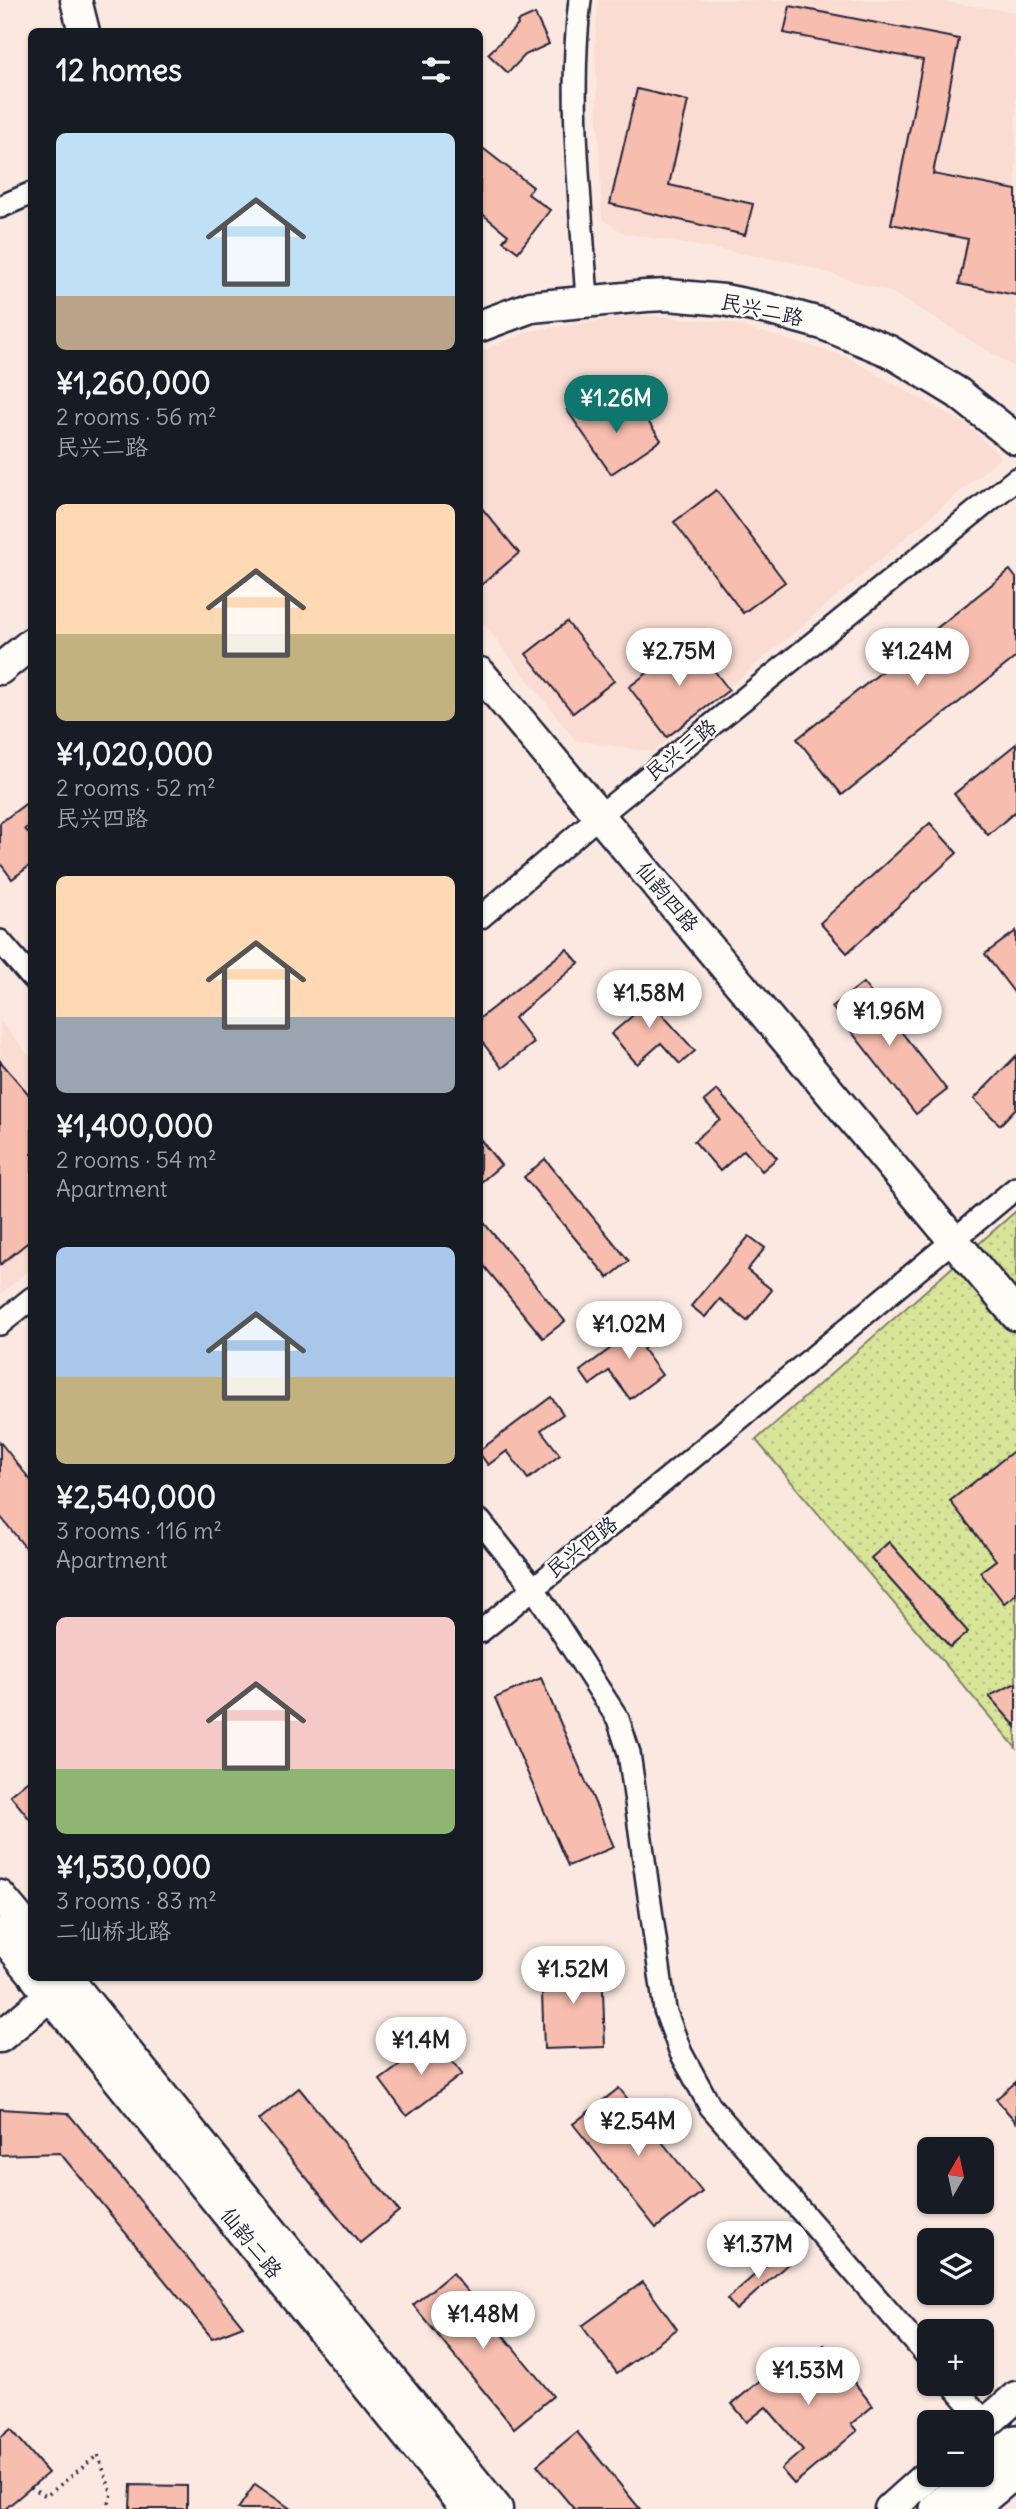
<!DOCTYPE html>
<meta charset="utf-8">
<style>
body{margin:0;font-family:Delius,"LXGW WenKai TC",sans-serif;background:#20242c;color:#f1f3f6;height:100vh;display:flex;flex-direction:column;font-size:26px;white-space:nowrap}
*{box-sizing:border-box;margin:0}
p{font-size:23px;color:#9ea1a6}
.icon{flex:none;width:38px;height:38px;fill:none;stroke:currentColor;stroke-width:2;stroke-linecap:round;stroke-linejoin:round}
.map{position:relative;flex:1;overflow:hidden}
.details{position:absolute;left:28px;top:28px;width:455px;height:1953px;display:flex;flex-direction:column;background:#171b24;border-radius:10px;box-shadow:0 2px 5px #0004}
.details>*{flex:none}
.needle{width:46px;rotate:9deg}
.fabs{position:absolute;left:917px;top:2137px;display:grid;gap:14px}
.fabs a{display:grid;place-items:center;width:77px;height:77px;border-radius:10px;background:#171b24;box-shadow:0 2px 5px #0004;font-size:35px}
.price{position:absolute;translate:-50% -60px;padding:0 16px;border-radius:24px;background:#fff;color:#222;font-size:23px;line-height:46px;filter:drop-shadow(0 2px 4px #0008)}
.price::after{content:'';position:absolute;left:50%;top:42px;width:21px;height:16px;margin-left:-10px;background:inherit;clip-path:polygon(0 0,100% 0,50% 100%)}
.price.active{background:#0f766e;color:#fff}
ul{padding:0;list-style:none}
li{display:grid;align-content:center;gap:14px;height:371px;padding:0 28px}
li span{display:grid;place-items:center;height:217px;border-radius:10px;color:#555}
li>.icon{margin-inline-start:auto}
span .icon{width:126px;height:126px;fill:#fffc;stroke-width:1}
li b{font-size:30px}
h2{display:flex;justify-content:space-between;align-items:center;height:84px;padding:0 28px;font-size:30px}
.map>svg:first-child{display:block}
.built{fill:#fadcd2}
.park{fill:url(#park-dots);stroke:#7d8369;stroke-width:2}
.building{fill:#f7bdae;stroke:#22223b;stroke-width:2}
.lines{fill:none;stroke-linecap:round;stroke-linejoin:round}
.street-casing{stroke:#22223b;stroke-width:26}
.secondary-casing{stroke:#22223b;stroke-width:35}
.primary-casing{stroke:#22223b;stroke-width:38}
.path{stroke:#22223b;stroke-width:3.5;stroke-dasharray:2 5;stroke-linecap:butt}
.street{stroke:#fdfcf7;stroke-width:21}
.secondary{stroke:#fdfcf7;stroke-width:30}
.primary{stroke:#fdfcf7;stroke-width:33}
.labels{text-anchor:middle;stroke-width:5;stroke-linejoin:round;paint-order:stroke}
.street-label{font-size:21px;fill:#22223b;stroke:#fdfcf7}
</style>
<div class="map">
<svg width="1016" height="2509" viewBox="0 0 1016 2509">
<defs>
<pattern id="park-dots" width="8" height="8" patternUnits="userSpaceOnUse" patternTransform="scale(1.75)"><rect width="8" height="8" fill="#d8e497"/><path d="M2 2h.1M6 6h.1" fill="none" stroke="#b9c383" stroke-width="1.8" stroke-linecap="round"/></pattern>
</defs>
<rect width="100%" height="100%" fill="#fbe9e1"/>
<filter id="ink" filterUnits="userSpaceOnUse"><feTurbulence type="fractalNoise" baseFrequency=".0143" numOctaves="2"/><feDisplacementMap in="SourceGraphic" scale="14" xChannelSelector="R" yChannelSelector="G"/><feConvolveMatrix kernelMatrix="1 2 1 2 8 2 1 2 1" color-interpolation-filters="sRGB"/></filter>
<g filter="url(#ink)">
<!-- built -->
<g class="built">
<path d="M598,0H931L1016,12V368L895,294L796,263L623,233L602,219L595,46Z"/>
<path d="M637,315L726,322L847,357L969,426L1001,457L653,752L575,740L480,619V352L530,331Z"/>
<path d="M0,1020L32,1059L31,1268L0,1295Z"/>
</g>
<!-- park -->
<path class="park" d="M1016,1211V1748L756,1440Z"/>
<!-- building -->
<g class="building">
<path d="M790,6L959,39L933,174L1016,190V295L959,284L968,239L891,224L923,60L784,33Z"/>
<path d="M535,14L549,44L525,55L508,73L488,54L518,25L517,22Z"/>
<path d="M637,89L688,101L669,185L753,204L745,235L610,204Z"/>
<path d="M480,146L533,187L528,194L550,210L518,252L503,241L508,235L480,212Z"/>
<path d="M567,410H640L661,440L611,474Z"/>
<path d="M716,490L785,582L743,613L674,522Z"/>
<path d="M480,506L519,553L480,586Z"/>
<path d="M1010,570L1016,578V657L842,795L797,739Z"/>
<path d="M567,622L614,681L573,713L526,654Z"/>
<path d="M691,640L729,690L667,737L629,687Z"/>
<path d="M1016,744V811L988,835L954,794Z"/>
<path d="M32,799V824L25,829L32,838V864L12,879L0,863V823Z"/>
<path d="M930,823L957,853L847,953L820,923Z"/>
<path d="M1016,931V995L985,954Z"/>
<path d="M567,949L579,963L514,1018L534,1043L502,1068L480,1039V1018Z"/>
<path d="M634,983L695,1051L680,1064L661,1043L637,1064L611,1034L637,1012L622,994Z"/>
<path d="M863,983L947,1090L916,1114L832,1007Z"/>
<path d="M1016,1056V1108L1000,1125L974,1099Z"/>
<path d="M0,1061L32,1098V1239L0,1265Z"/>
<path d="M717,1090L777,1158L762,1171L744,1150L720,1171L694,1141L720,1119L704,1101Z"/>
<path d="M480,1139L501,1165L480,1183Z"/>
<path d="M545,1159L629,1261L608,1278L524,1177Z"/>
<path d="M480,1218L565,1321L543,1338L480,1261Z"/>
<path d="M749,1236L765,1248L747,1270L772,1290L747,1321L720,1299L705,1317L691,1306Z"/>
<path d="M653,1317L665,1333L643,1349L662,1375L630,1399L609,1371L590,1385L580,1371Z"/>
<path d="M551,1397L563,1414L541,1430L560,1455L528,1479L507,1451L488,1465L480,1454V1450Z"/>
<path d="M0,1442L32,1482V1556L0,1516Z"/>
<path d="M1016,1449V1594L1004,1603L980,1572L996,1560L950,1501Z"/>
<path d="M889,1542L968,1632L950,1647L871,1558Z"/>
<path d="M541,1678L614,1847L568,1866L495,1698Z"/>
<path d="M1016,1683V1727L989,1696Z"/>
<path d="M32,1777V1822L10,1795Z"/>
<path d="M602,1963L605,2047L544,2049L541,1965Z"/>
<path d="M435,2039L462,2074L407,2116L380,2080Z"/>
<path d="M1016,2082V2122L996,2099Z"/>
<path d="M299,2088L399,2211L360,2243L259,2120Z"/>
<path d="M619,2088L702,2192L656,2228L573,2124Z"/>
<path d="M0,2109L68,2113L243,2326L212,2338L60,2153L0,2155Z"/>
<path d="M780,2253L789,2263L736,2310L727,2299Z"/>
<path d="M452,2273L553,2396L514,2428L413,2305Z"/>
<path d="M643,2282L677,2329L617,2373L582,2326Z"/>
<path d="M824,2345L873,2406L851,2424L857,2431L794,2484L781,2469L803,2450L766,2407L747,2422L732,2404L793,2353L802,2363Z"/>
<path d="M11,2429L48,2473L5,2509H0V2438Z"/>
<path d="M577,2432L640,2509H574L537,2465Z"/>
<path d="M255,2484L291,2509H238Z"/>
<path d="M131,2485L187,2486V2509H130Z"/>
</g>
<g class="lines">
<defs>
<g id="street">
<path d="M580,0C568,95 581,204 587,300"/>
<path d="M0,207L32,193"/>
<path d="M480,918L599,816L1016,479"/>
<path d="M0,941L32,978"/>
<path d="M0,1324L32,1298"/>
<path d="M480,1521L533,1587L618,1719L629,1753L633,1781L665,2010L681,2053L710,2106L929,2358"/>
<path d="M480,1632L685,1464L1016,1188"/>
<path d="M952,2384L986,2423"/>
</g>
<g id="secondary">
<path d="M76,0L84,32"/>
<path d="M480,326L531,307L646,296L668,295L724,300L768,309L823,324L889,351L958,393L1016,439"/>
<path d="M0,669L32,643"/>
<path d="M480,673L1016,1315"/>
<path d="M0,1896L32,1934"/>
<path d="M0,1933L32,1972"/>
<path d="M36,1978L467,2509"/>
<path d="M67,1978L497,2509"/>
<path d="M0,2037L66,1982"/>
<path d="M982,2427L1016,2397"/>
<path d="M890,2509L929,2474"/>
</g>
<g id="primary">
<path d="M982,2471L1016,2442"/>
<path d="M937,2509L978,2474"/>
<path d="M969,2509L1016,2470"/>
</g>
</defs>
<!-- street casing -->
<use href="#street" class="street-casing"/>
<!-- secondary casing -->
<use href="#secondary" class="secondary-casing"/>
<!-- primary casing -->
<use href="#primary" class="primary-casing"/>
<!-- path -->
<path class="path" d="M31,2487L46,2496L98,2455L112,2494L107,2509"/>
<!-- street -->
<use href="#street" class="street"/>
<!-- secondary -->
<use href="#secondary" class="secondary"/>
<!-- primary -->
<use href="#primary" class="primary"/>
</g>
</g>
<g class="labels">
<!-- street labels -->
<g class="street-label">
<text transform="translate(762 310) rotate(12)" y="7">民兴二路</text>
<text transform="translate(681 750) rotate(-39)" y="7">民兴三路</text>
<text transform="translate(667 897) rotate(50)" y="7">仙韵四路</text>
<text transform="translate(582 1547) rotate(-39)" y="7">民兴四路</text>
<text transform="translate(251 2243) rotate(51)" y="7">仙韵二路</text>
</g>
</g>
</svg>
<div class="fabs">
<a><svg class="needle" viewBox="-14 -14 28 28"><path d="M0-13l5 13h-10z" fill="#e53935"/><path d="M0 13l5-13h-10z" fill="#9ea1a6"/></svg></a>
<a><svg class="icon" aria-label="layers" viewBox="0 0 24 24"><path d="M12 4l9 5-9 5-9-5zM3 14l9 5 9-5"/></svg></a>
<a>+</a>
<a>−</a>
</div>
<b class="price active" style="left:616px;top:435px">¥1.26M</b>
<b class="price" style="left:679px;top:688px">¥2.75M</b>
<b class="price" style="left:917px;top:688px">¥1.24M</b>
<b class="price" style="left:649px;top:1030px">¥1.58M</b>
<b class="price" style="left:889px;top:1048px">¥1.96M</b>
<b class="price" style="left:629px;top:1361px">¥1.02M</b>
<b class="price" style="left:573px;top:2006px">¥1.52M</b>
<b class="price" style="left:421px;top:2077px">¥1.4M</b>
<b class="price" style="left:638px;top:2158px">¥2.54M</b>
<b class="price" style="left:758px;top:2281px">¥1.37M</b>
<b class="price" style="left:483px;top:2351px">¥1.48M</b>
<b class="price" style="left:808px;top:2407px">¥1.53M</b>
<section class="details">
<h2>12 homes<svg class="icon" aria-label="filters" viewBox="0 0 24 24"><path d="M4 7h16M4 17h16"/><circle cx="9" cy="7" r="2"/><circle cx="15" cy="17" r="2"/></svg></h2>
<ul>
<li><span style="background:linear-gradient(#bfe0f5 75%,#b9a48a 0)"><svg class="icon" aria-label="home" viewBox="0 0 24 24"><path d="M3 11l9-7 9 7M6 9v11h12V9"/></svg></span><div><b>¥1,260,000</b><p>2 rooms · 56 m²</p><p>民兴二路</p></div></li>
<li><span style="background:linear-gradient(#ffd9b3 60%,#c2b280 0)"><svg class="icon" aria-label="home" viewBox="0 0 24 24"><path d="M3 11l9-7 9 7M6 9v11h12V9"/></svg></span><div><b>¥1,020,000</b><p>2 rooms · 52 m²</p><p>民兴四路</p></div></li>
<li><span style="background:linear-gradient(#ffd9b3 65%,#9aa5b1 0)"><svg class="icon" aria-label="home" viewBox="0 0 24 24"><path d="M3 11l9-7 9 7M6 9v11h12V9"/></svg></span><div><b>¥1,400,000</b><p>2 rooms · 54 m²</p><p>Apartment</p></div></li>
<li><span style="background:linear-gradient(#a9c7e8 60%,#c2b280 0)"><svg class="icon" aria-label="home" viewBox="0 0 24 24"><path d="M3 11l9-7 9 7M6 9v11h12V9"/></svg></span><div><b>¥2,540,000</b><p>3 rooms · 116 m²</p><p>Apartment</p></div></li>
<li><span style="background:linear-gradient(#f6c9c9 70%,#8fb573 0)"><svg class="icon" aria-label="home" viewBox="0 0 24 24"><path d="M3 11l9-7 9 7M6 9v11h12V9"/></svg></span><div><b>¥1,530,000</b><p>3 rooms · 83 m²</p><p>二仙桥北路</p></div></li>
</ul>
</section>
</div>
